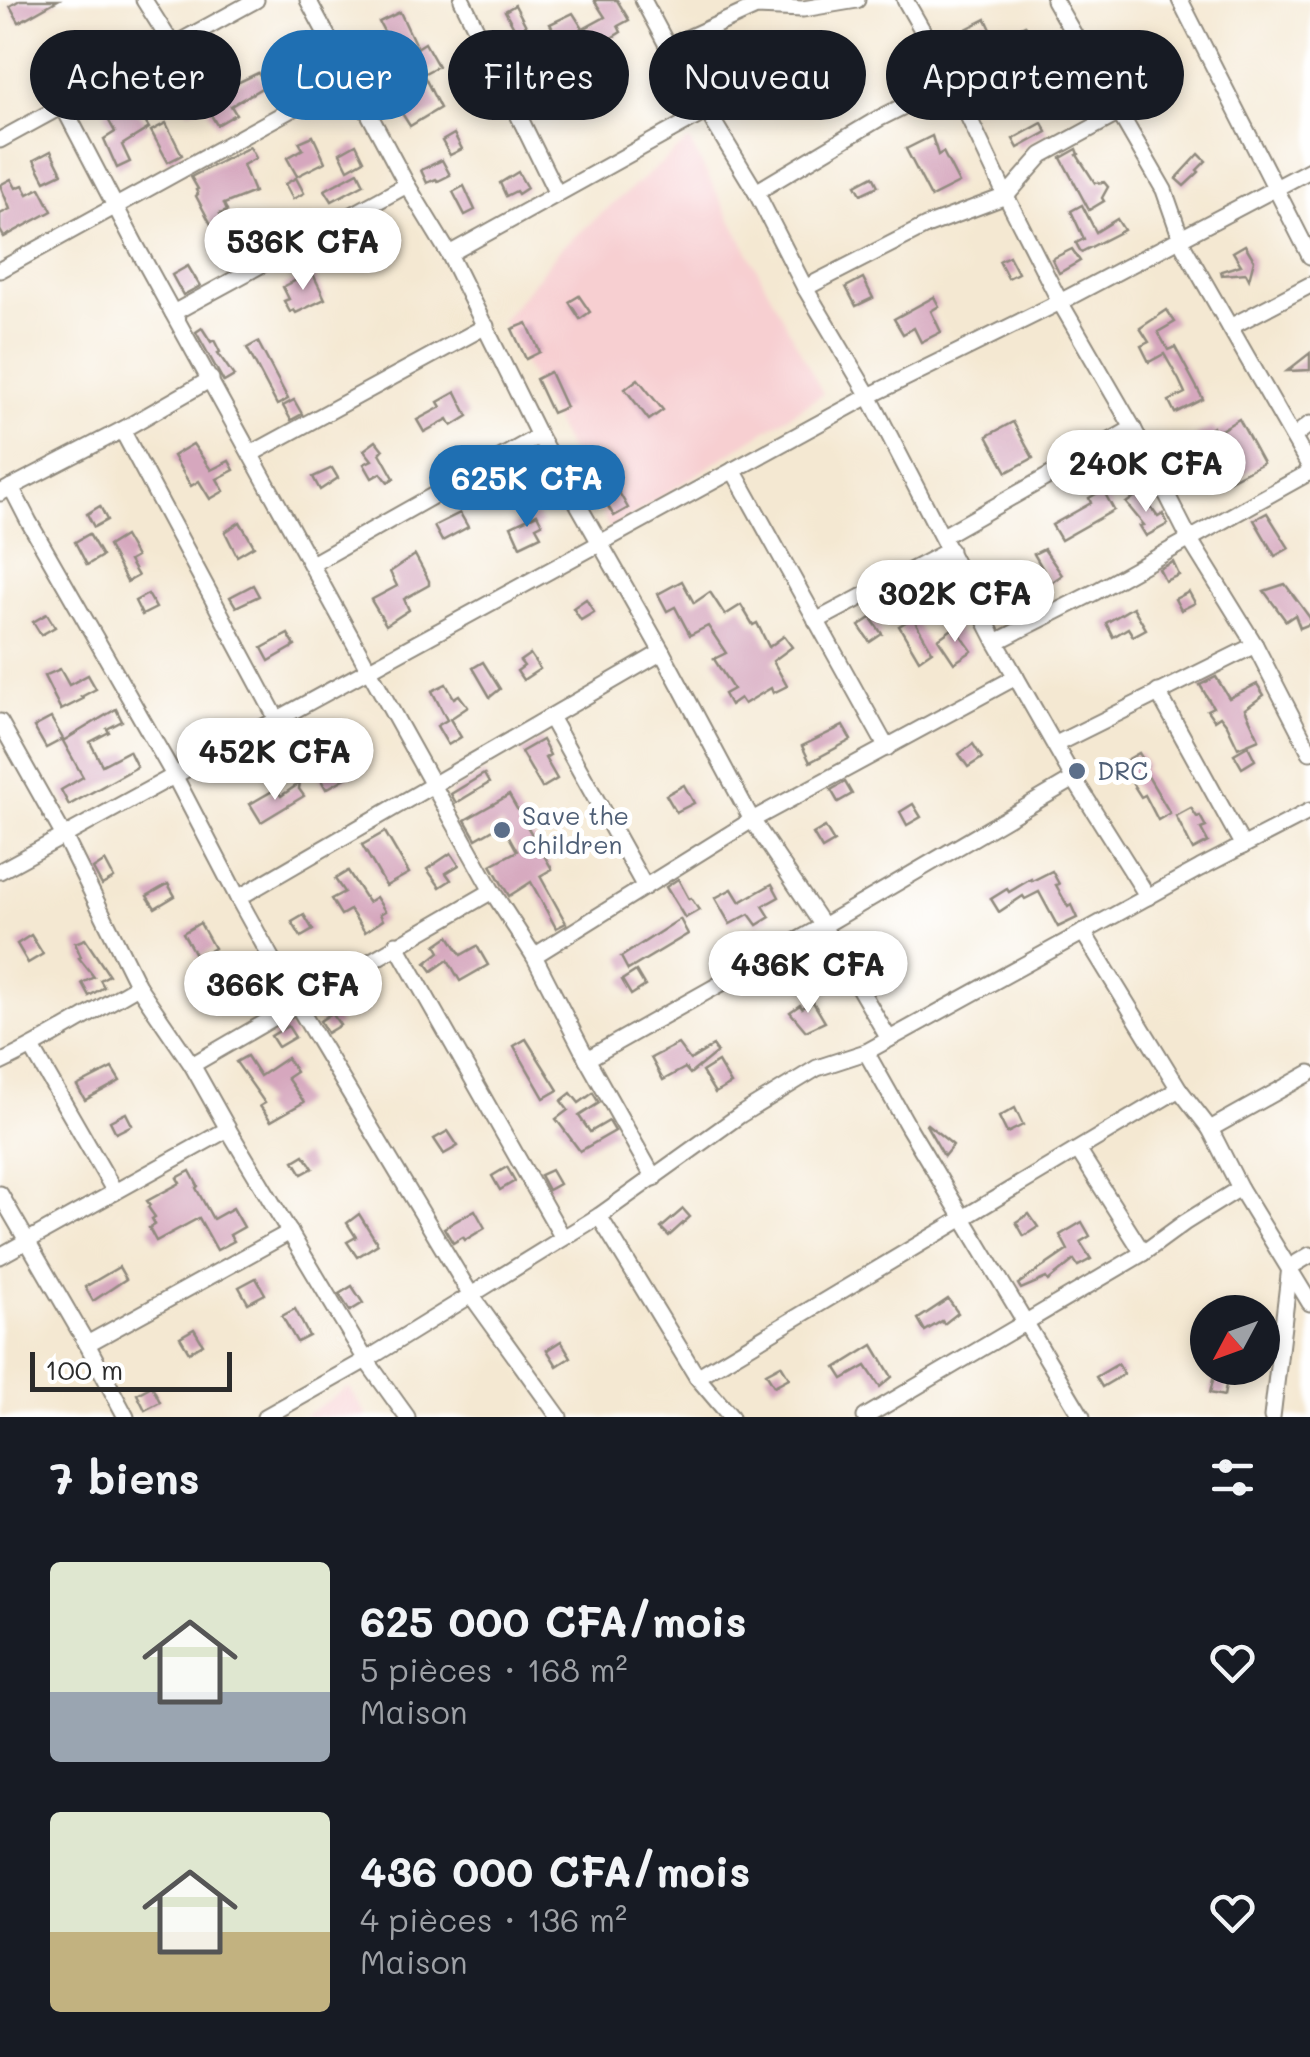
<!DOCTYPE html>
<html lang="fr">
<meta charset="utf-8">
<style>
body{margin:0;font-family:Mali,sans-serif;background:#20242c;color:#f1f3f6;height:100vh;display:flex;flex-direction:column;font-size:38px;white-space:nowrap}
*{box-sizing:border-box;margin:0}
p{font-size:32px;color:#9ea1a6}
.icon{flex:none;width:55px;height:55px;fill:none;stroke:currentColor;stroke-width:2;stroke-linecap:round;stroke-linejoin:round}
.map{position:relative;height:1417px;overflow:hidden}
.side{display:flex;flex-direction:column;background:#171b24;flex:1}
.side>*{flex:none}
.top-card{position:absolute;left:30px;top:30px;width:1250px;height:90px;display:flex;gap:20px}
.needle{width:65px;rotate:229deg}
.controls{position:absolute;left:1190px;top:1295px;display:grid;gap:20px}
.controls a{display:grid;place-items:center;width:90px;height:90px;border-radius:50%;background:#171b24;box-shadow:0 5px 15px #0003;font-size:50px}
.scale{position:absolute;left:30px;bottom:25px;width:202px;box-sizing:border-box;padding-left:10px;border:5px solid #2b2b2b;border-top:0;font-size:28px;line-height:35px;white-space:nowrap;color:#2b2b2b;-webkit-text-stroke:8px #fff;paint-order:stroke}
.price{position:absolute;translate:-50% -85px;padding:0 22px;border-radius:35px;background:#fff;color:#222;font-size:32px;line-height:65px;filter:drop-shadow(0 2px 5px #0008)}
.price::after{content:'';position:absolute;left:50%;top:60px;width:30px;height:22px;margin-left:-15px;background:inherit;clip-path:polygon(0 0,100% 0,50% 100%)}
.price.active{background:#1f6fb2;color:#fff}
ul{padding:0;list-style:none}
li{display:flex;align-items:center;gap:30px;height:250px;padding:0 50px}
li span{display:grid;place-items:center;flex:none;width:280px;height:200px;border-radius:10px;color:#555}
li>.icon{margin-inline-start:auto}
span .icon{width:120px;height:120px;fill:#fffc;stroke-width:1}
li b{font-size:42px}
h2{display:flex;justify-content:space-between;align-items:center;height:120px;padding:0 50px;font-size:42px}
.pill{padding:0 35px;border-radius:45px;background:#171b24;box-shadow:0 5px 15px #0003;font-size:35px;line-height:90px}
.pill.active{background:#1f6fb2;color:#fff}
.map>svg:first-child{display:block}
.built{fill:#f7cfd1}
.building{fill:#d6a7be}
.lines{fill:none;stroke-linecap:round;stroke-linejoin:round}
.street-casing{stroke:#908a7e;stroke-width:19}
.street{stroke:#fff;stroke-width:15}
.service-dot{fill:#5c6f8a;stroke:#fff;stroke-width:4}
.labels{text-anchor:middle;stroke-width:10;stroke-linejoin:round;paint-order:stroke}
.service-label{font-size:25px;fill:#4e5e75;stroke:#fff;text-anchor:start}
</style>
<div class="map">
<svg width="1310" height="1417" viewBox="0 0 1310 1417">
<rect width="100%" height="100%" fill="#fff"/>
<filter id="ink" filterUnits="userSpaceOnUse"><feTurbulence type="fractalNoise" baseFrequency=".01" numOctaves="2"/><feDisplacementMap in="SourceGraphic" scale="20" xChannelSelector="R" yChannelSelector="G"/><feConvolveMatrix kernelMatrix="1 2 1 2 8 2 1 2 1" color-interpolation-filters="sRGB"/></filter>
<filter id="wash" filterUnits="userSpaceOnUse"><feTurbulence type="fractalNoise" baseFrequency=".0048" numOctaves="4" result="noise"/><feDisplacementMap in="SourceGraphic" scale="40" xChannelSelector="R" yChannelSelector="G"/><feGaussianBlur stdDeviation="2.25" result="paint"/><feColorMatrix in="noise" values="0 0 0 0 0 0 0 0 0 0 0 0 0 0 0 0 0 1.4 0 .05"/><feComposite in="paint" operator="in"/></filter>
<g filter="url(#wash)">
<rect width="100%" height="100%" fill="#f4e8d2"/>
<!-- built -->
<g class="built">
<path d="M689,140L823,394L610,529L502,321L562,247Z"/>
<path d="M349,1387L368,1417H303Z"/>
</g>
<g id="blocks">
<!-- building -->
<g class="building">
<path d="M20,0H58L19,22L10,6Z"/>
<path d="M594,0H617L629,20L618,26L621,32L603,43L599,36L567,53L550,24L573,13L583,29L605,17Z"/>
<path d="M515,5L546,64L533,70L525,61L512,69L502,50L521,40L505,11Z"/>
<path d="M400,12L417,48L425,43L438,66L423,74L440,108L410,126L396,104V101L408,95L391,63L399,59L379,22Z"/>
<path d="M986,19L997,42L984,49L983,45L978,48L974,39L948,52L940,39L955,32L956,34Z"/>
<path d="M1025,25L1029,34L1013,42L1008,33Z"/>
<path d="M117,35L124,51L110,58L103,42Z"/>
<path d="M301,47L313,69L320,65L327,77L308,88L296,67L286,74L279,63Z"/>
<path d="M1031,61H1035L1053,93L1033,104L1014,70Z"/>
<path d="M258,73L265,86L231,106L236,114L217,125L204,103L189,111L175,92L193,82L204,99Z"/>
<path d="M130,98L137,114L140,113L149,128L122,145L130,162L117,168L104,139L115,132L104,112Z"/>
<path d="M166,123L182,155L168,162L151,131Z"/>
<path d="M1042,123L1047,132L1018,148L1013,139Z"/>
<path d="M454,134L462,149L450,155L442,141Z"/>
<path d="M313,136L325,162L297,176L287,158L303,149L299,142Z"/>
<path d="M932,136L938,155L943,152L959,183L931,197L906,149Z"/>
<path d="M356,144L364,160L348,169L340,153Z"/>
<path d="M250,147L256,158L243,165L254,192L224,204L227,211L220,214L237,248L222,256L211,234L215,232L196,196L198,194L196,190L198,189L191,177Z"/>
<path d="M1077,149L1079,154L1077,155L1095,183L1104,182L1108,187L1102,198L1104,201L1089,210L1061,158Z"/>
<path d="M51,151L62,173L45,181L34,160Z"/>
<path d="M1199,154L1206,161L1197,170L1199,172L1184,186L1176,179Z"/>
<path d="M442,160L450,175L438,181L436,179L427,183L421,170Z"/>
<path d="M358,172L364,184L332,201L325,190Z"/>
<path d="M518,172L527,188L518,194L516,191L506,196L500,183Z"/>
<path d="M873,176L878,186L861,194L856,185Z"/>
<path d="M296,178L304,193L293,199L285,184Z"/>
<path d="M11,179L16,188L23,185L28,194L40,188L52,211L4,237L0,230V214L10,209L0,185Z"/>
<path d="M464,186L475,210L465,215L453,192Z"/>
<path d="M1082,205L1096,232L1117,219L1124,230L1081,252L1076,243L1084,239L1071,211Z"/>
<path d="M1245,245L1254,260L1249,279L1246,273L1222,275L1221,271L1241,265L1233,252Z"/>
<path d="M1072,249L1080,261L1059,273L1052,259Z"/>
<path d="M1009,256L1018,273L1008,278L999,261Z"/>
<path d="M188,266L200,286L183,295L172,275Z"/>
<path d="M312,272L325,299L296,313L294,310L290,312L284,301L289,299L283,287Z"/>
<path d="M863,278L873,298L856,306L846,287Z"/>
<path d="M579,296L590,312L580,319L569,302Z"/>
<path d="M934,297L939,306L931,311L941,332L921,342L914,328L903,334L894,319Z"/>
<path d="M1167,310L1175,322L1158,332L1168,350L1175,347L1203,399L1175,413L1169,401L1185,393L1179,380L1164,354L1149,362L1141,346L1149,342L1140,328Z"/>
<path d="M527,323L540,352L526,359L512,329Z"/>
<path d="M202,328L211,342L214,340L220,352L218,353L234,376L224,382L196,332Z"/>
<path d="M258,342L288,399L277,405L247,348Z"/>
<path d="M1310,353V370L1287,371Z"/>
<path d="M550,372L566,407L552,413L536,379Z"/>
<path d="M638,379L663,410L649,420L625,389Z"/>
<path d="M456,392L468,416L452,426L448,419L424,432L417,420L441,407L438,402Z"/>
<path d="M294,400L302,414L291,420L283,406Z"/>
<path d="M1239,419L1263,463L1230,480L1217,459L1210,462L1196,436L1213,427L1216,433Z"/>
<path d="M1013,422L1033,458L1007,472L987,436Z"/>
<path d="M376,441L383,450L380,453L394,478L388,482L381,473L372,478L364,464L372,460L364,450Z"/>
<path d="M193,444L211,470L229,461L234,470L217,479L224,491L210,499L199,481L191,486L173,456Z"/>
<path d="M1113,452L1121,469L1112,474L1104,457Z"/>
<path d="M531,462L547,497L529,506L512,471Z"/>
<path d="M332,468L338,478L320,490L313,477Z"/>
<path d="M609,475L628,508L614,516L594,484Z"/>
<path d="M1103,490L1114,510L1061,540L1052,525L1091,503L1089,498Z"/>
<path d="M1140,493L1158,517L1163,514L1168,524L1146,536L1140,526L1144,525L1126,503Z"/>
<path d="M100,506L107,520L94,527L87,514Z"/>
<path d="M460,513L468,527L442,541L434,526Z"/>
<path d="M1267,513L1289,548L1275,556L1254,520Z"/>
<path d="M537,514L542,524L536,527L541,536L520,546L511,526Z"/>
<path d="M240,522L254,546L237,556L225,532Z"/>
<path d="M89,534L102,556L87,565L75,542Z"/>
<path d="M124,536L136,557L129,561L138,576L127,582L108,546Z"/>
<path d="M1044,549L1062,575L1051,583L1034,554Z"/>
<path d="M415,555L429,581V585L404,599L409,610L386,625L371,600L397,586L390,572Z"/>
<path d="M1173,562L1179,575L1165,581L1159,569Z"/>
<path d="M682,581L694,603L710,592L725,615L741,605L753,625L757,623L769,647L784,636L792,647L773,661L787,686L773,693L771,688L744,704L740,698L730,705L724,694L733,689L714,659L726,653L708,626L690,635L675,607L667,611L658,594Z"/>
<path d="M1285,584L1310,618V624L1300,628L1295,615L1286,621L1264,591Z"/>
<path d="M253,585L259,596L236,607L230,597Z"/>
<path d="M1189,592L1195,603L1181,610L1175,599Z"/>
<path d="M148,594L156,608L142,615L135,601Z"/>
<path d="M586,599L594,612L581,620L573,608Z"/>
<path d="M1133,607L1146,629L1133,636L1128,628L1113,637L1106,623Z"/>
<path d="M47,614L55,627L41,635L33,622Z"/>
<path d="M871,618L882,634L870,642L859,626Z"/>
<path d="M913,618L932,651L919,660L899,626Z"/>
<path d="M955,627L972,651L954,663L938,639Z"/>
<path d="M288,634L295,646L269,661L262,648Z"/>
<path d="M530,654L540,669L523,680L517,671L524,666L520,661Z"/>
<path d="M483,662L500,689L490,697L473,668Z"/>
<path d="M60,669L69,685L88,675L96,689L81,697L83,699L61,710L44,676Z"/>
<path d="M1216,677L1229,698L1257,684L1264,695L1245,709L1259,739L1238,748L1227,725L1220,716L1214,720L1207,710L1213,707L1200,685Z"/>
<path d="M446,684L454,698L459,695L468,707L450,719L461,737L448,745L437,726L447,720L432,691Z"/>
<path d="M116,709L122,721L107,729L109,732L90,742L102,765L129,751L137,767L69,805L61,790L83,777L63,741Z"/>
<path d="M51,718L63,739L46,748L34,727Z"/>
<path d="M843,726L851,740L810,762L802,746Z"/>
<path d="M542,740L550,755L545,758L557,779L542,788L521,752Z"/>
<path d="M973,744L982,758L968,767L959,754Z"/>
<path d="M1248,746L1255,760L1242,768L1234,754Z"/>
<path d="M1139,753L1147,766L1143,768L1170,813L1158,820L1145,795L1141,797L1120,764Z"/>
<path d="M353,757L360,770L326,789L319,776Z"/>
<path d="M484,774L489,783L456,803L451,794Z"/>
<path d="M845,782L852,794L838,802L831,790Z"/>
<path d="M300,783L299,789L304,796L261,822L250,804L276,789L281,796Z"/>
<path d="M684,785L694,803L676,812L666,795Z"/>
<path d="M509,795L552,869L540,876L566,923L556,928L531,882L509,896L491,865L517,851L502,824L476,839L465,820Z"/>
<path d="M913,804L921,817L907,825L900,812Z"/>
<path d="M1191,808L1197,817L1200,816L1206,827L1201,829L1208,842L1193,850L1176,816Z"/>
<path d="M825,827L834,842L822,849L813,834Z"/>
<path d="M385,832L409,873L386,886L362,845Z"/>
<path d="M451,853L459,865L446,873L451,880L440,887L427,869Z"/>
<path d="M105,861L114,878L102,885L93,869Z"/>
<path d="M348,871L368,902L376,897L385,911L380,914L383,920L365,932L350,910L341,915L331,899L344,892L335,879Z"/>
<path d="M1052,871L1059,884L1056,885L1068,907L1071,905L1077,918L1058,927L1039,892L1025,899L1023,896L999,912L991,899L1007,889L1009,892L1031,879L1032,881Z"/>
<path d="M678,879L689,899L691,898L699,910L685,918L666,887Z"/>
<path d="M168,884L175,896L155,908L147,896Z"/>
<path d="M772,884L779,897L763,906L770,917L757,925L749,914L730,924L715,898L732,889L740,902Z"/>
<path d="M304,915L313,930L301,937L292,922Z"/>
<path d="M680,919L688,934L628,970L621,957Z"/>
<path d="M200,923L214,948L197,958L183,933Z"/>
<path d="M31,935L43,954L28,963L17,944Z"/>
<path d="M449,936L461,955L477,946L488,965L460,981L448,960L432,971L426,963L440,952L436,945Z"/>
<path d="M85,939L109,975L100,980L104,987L89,996L82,983L94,977L79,958L81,957L75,943Z"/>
<path d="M800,955L807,967L777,984L770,972Z"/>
<path d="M636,971L645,986L631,995L622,980Z"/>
<path d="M813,1002L825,1022L806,1031L790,1012L800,1005L802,1008Z"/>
<path d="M332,1013L340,1025L327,1033L320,1021Z"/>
<path d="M288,1026L295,1037L278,1047L271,1036Z"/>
<path d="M526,1039L558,1090L544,1098L514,1046Z"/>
<path d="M678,1044L690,1060L713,1046L717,1052L690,1074L685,1068L663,1080L651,1058Z"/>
<path d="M247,1056L260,1076L287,1058L296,1072L287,1078L304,1102L271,1121L260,1106L265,1103L236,1062Z"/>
<path d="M718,1062L731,1084L715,1093L702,1072Z"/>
<path d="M112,1068L120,1081L85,1100L77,1086Z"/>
<path d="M571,1093L579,1103L593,1093L599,1103L579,1116L590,1132L609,1121L615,1131L580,1151L556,1119L568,1110L561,1101Z"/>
<path d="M1015,1108L1023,1125L1007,1133L999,1117Z"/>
<path d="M126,1113L132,1125L116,1133L110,1121Z"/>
<path d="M927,1124L953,1145L944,1156L926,1125Z"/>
<path d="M448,1131L458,1146L444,1154L434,1139Z"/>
<path d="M304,1155L313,1168L302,1174L294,1161Z"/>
<path d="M507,1167L515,1181L500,1190L492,1176Z"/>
<path d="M551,1170L559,1184L548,1190L540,1175Z"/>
<path d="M190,1171L198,1186L196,1188L213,1219L233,1208L244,1227L230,1235L234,1241L217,1250L199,1218L156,1241L149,1228L155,1224L152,1219L155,1217L148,1207L150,1205L147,1201L180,1183L177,1178Z"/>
<path d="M683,1209L690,1217L669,1236L661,1228Z"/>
<path d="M475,1210L485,1228L465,1240L463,1237L453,1243L444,1228Z"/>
<path d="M359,1214L378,1244L357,1257L347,1242L356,1237L347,1223Z"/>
<path d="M1029,1214L1038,1227L1024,1236L1016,1222Z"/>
<path d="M1082,1222L1090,1236L1080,1242L1091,1259L1078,1266L1074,1260L1048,1281L1046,1278L1021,1289L1018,1284L1068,1250L1060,1235Z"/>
<path d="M119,1267L126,1279L93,1301L85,1287Z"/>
<path d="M256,1278L265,1294L248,1303L239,1287Z"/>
<path d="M352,1286L363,1303L350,1311L339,1294Z"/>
<path d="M948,1299L958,1313L944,1324L942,1321L925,1331L918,1319Z"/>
<path d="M295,1309L309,1336L297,1342L282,1316Z"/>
<path d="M194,1329L203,1344L189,1352L180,1337Z"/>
<path d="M561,1341L571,1357L557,1366L547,1350Z"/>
<path d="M873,1345L892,1377L880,1387L866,1366L843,1379L836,1368Z"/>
<path d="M1118,1364L1124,1374L1102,1387L1096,1377Z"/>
<path d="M781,1365L789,1378L774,1386L766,1373Z"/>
<path d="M1214,1376L1227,1379L1224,1396L1210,1393Z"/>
<path d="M152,1386L160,1402L145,1410L137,1394Z"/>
</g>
</g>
</g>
<g filter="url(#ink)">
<use href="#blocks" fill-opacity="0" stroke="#908a7e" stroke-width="2.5"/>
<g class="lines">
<defs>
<g id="street">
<path d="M144,0L173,46"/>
<path d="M308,0L407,185L449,254L539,436L662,652L752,820L823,926L889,1039"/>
<path d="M462,0L557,194"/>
<path d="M643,0L668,47L756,192L805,288L869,396L996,642L1074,779L1148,897"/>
<path d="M905,0L952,82L1006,196L1060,302L1133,428L1190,540L1255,645L1310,752"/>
<path d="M1054,0L1164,190L1184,247L1310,467"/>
<path d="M1180,0L1310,256"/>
<path d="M668,47L756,7L803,9L857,0"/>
<path d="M63,106L135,244L369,670L492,891L534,956L587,1059L654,1178"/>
<path d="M0,140L256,0"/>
<path d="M756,192L878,119L952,82"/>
<path d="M449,254L707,111"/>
<path d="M0,270L350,77"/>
<path d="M805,288L926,226L1006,196L1042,155L1121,112"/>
<path d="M173,313L407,185"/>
<path d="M1230,327L1310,285"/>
<path d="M211,379L122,430L278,721"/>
<path d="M1293,437L1310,424"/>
<path d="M251,454L486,326"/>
<path d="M733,470L887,748"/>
<path d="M11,487L29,522L175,777L238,898L296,1003L471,1295L559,1417"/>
<path d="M0,493L122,430"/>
<path d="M943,536L1133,428"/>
<path d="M312,564L539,436"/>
<path d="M816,621L950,550"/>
<path d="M996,642L1095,592L1310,472"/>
<path d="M1158,692L1243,846"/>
<path d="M550,717L645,887"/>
<path d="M0,722L64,836L138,986L192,1065L228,1129L366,1360L407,1417"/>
<path d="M1056,744L1255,645"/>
<path d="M0,871L869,396L1060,302L1310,170"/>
<path d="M238,898L662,652"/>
<path d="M1083,932L1179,1089L1210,1129L1240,1188L1310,1303"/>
<path d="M396,944L563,1238"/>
<path d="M534,956L752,820L1016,677"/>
<path d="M32,1048L115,1192"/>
<path d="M866,1052L909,1128L1082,1417"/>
<path d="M587,1059L823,926L1074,779"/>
<path d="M0,1063C47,1041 92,1012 138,986"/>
<path d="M192,1065L492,891"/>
<path d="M1210,1129L1310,1073"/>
<path d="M1078,1150L1143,1253"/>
<path d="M0,1194L87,1344L126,1417"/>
<path d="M599,1216L697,1377L731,1417"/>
<path d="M0,1256L228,1129"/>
<path d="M87,1344L290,1232"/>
<path d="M697,1377L1179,1089"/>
<path d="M265,1417L366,1360L599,1216L740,1115L817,1068L866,1052L1200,868L1310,811"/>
<path d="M865,1417L1143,1253L1184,1223L1240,1188"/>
<path d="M1272,1417L1290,1267L1310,1255"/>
</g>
</defs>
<!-- street casing -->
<use href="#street" class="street-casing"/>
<!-- street -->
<use href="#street" class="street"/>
</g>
</g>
<!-- markers -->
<g class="service-dot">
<circle cx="1077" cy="771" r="10"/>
<circle cx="502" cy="830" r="10"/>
</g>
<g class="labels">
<!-- service labels -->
<g class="service-label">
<text x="1097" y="780">DRC</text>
<text x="522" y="825">Save the<tspan x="522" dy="29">children</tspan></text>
</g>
</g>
</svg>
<div class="controls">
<a><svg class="needle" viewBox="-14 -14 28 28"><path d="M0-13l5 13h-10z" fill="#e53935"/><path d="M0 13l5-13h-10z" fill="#9ea1a6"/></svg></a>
</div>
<div class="scale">100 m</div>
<b class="price" style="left:303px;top:293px">536K CFA</b>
<b class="price" style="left:1146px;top:515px">240K CFA</b>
<b class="price active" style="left:527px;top:530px">625K CFA</b>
<b class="price" style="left:955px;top:645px">302K CFA</b>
<b class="price" style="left:275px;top:803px">452K CFA</b>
<b class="price" style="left:808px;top:1016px">436K CFA</b>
<b class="price" style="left:283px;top:1036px">366K CFA</b>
<div class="top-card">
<a class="pill">Acheter</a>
<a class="pill active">Louer</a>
<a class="pill">Filtres</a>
<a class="pill">Nouveau</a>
<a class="pill">Appartement</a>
</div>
</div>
<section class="side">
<h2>7 biens<svg class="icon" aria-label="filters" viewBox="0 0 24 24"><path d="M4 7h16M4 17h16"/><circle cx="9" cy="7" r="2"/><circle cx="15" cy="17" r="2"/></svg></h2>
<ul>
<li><span style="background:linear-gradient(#dfe7d0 65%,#9aa5b1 0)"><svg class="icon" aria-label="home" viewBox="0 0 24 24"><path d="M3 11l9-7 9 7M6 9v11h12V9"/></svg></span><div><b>625 000 CFA/mois</b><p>5 pièces · 168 m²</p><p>Maison</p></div><svg class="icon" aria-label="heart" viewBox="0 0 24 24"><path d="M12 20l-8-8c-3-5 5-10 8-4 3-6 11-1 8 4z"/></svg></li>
<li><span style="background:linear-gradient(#dfe7d0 60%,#c2b280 0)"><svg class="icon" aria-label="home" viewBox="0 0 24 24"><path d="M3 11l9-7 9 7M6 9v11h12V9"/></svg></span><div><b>436 000 CFA/mois</b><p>4 pièces · 136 m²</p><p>Maison</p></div><svg class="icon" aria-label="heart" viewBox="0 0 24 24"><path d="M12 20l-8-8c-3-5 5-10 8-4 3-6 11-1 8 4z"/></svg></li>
</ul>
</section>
